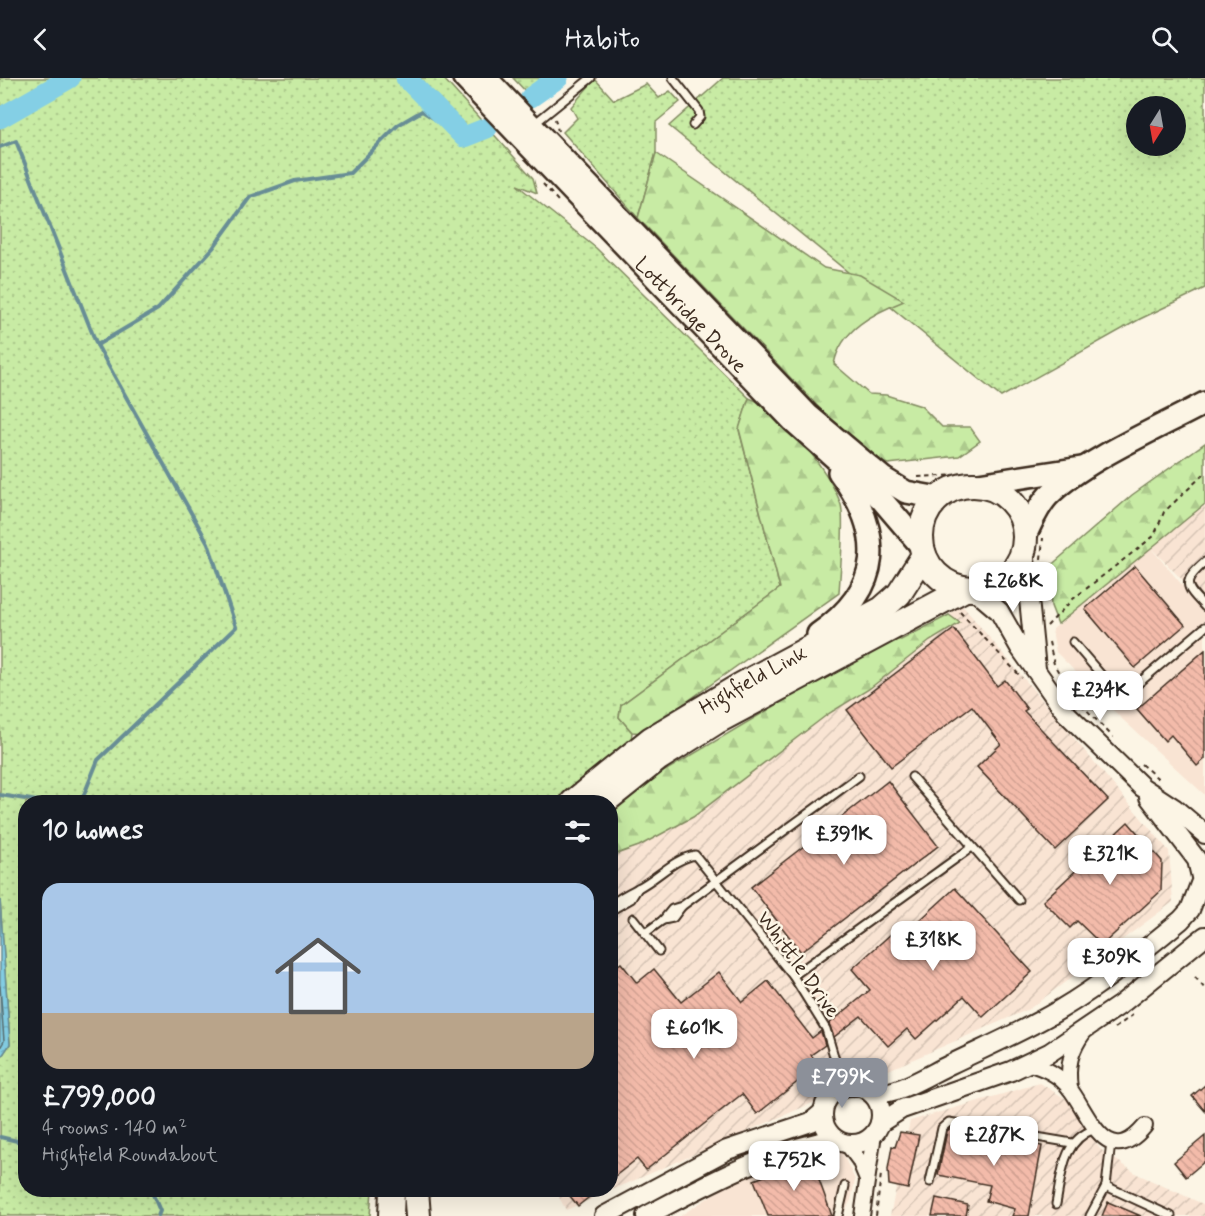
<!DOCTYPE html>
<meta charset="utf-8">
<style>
body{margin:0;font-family:Mynerve,sans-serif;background:#20242c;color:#f1f3f6;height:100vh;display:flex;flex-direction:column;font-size:22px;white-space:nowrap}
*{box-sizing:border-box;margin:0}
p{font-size:20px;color:#9ea1a6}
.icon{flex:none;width:33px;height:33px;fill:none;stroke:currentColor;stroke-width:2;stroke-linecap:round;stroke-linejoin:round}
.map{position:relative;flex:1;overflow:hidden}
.panel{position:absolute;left:18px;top:717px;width:600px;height:402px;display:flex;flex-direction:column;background:#171b24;border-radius:24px;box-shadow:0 6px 24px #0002}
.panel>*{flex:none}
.needle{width:39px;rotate:191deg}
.tools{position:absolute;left:1126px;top:18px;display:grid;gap:12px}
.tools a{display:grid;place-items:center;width:60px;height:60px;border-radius:50%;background:#171b24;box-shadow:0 6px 24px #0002;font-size:30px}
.price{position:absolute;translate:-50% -51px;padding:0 14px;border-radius:12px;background:#fff;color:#222;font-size:20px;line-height:39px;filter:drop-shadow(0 2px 3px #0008)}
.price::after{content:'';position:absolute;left:50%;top:36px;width:18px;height:14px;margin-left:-9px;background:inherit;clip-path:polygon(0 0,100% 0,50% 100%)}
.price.active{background:#8c9099;color:#fff}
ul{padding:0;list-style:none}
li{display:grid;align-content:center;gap:12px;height:318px;padding:0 24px}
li+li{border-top:2px solid #363941}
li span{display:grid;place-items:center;height:186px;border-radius:18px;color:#555}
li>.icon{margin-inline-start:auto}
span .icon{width:108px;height:108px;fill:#fffc;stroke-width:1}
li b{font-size:26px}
h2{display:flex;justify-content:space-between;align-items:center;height:72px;padding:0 24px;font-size:26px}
header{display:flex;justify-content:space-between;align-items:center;height:78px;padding:0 24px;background:#171b24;font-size:27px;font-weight:600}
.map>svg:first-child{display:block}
.built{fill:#f9e4d3}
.industrial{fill:url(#industrial-furrows)}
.grass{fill:url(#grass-dots);stroke:#828a61;stroke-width:1.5;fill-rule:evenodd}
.forest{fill:url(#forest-firs);stroke:#828a61;stroke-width:1.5}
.water{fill:url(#water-ripples);stroke:#678d95;stroke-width:1.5}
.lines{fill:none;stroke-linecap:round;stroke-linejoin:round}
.shore{stroke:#586c6e;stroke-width:1.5}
.stream{stroke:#678d95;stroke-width:4}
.river{stroke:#84cfe5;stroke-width:21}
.building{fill:url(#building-back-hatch);stroke:#3b2a1e;stroke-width:1.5}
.lane-casing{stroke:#3b2a1e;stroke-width:11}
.street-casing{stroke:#3b2a1e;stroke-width:18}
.secondary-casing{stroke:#3b2a1e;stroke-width:22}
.primary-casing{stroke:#3b2a1e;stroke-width:26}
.highway-casing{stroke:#3b2a1e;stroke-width:28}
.path{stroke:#3b2a1e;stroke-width:2;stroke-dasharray:4.5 4.5;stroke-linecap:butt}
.lane{stroke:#fcf5e5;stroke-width:7}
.street{stroke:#fcf5e5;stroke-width:14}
.secondary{stroke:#fcf5e5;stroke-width:18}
.primary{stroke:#fcf5e5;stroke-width:21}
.highway{stroke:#fcf5e5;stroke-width:24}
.labels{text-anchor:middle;stroke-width:5;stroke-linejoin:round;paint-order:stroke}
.street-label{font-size:21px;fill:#3b2a1e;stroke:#fcf5e5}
</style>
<header><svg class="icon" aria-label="back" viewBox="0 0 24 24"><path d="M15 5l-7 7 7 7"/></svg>Habito<svg class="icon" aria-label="search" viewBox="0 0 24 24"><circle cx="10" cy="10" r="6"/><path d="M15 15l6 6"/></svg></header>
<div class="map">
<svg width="1205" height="1138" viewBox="0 0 1205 1138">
<defs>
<pattern id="industrial-furrows" width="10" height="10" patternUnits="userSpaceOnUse" patternTransform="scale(1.5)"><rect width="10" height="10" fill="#f9e4d3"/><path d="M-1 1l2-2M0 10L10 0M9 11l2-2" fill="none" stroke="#d6c4b5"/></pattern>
<pattern id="grass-dots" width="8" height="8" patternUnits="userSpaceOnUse" patternTransform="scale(1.5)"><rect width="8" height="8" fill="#c8eba4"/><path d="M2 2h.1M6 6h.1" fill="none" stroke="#adca8d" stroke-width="1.8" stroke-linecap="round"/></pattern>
<pattern id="forest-firs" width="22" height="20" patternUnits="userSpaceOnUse" patternTransform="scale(1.5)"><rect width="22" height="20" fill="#c8eba4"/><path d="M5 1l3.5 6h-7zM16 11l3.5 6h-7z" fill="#adca8d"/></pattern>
<pattern id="water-ripples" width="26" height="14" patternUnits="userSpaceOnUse" patternTransform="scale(1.5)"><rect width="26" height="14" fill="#84cfe5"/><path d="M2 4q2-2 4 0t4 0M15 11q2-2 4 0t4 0" fill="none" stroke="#73b2c4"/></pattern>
<pattern id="building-back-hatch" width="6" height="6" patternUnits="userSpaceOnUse" patternTransform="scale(1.5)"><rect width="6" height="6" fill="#f3bbaa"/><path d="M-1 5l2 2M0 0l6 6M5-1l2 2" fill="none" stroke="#d1a192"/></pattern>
</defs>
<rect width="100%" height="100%" fill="#fcf5e5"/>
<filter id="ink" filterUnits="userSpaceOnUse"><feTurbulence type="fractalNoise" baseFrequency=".0167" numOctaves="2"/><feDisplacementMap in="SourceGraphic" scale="12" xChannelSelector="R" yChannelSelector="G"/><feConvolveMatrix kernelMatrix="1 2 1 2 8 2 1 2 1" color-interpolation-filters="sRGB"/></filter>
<g filter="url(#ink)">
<!-- built -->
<g class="built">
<path d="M1150,469L1205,534V717L1121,640L1056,574L1052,552Z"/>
<path d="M840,1070L855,1102L851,1122L842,1138H680L761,1085Z"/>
</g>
<!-- industrial -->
<g class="industrial">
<path d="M1205,427V525L1150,469Z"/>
<path d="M962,527L1169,773L1173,824L1029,931L566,1132L555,1112H610L611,779Z"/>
<path d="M1040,1005L1071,1024L1100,1071L1137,1096L1205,1127V1138H890L910,1043Z"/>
</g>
<!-- grass -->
<g class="grass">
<path d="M0,0H443L533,100L537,115L517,107L596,170L749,320L739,352L780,510L621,627L619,639L632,654L631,663L572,709L557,724H26V1112H372L370,1138H0V981L10,966L0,821Z"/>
<path d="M513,0H558L531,19Z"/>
<path d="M723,0H1205V210L1140,241L1001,319L669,48ZM1137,28H1176V68H1137Z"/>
<path d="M595,1L614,22L646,6L659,20L670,13L680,24L656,44V75L638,140L563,54L577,40L571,29Z"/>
</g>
<!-- forest -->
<g class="forest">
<path d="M656,75L824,190L860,197L904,223C874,235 841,251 834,286L869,316L886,317L921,328L942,349H970L980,363L959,378L888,386L867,380L638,140Z"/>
<path d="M749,320C781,330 831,395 841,427C845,441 840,497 839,515L643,655L632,654L619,639L621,627L780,510L739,351Z"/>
<path d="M1205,365V426L1058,546L1051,528L1048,490L1132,417Z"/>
<path d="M949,537L960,545L930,563L869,611L828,636L693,739L639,768L611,778L610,735L648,703L889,560L901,562Z"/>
</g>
<!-- water -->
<path class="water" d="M0,821L10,966L0,981Z"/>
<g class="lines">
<!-- shore -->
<path class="shore" d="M0,908L4,963L0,970"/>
<!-- stream -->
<g class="stream">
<path d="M0,69L16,63L97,267L208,465L236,549L98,682L81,724"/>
<path d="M97,267L158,231L213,170L250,119L295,103L350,95L398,47L422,33L464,59"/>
<path d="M0,717L44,724"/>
<path d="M0,1059L26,1065"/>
<path d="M151,1112L160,1133L158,1138"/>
</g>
<!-- river -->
<g class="river">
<path d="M406,0L464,59L487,50"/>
<path d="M531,19L558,0"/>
<path d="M0,40L70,0"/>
</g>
</g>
<!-- building -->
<g class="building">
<path d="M1135,488L1185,547L1135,590L1085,531Z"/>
<path d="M954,551L997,608L1005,602L1027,631L1024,633L1108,722L1055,772L977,689L1001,666L972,628L891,689L847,632Z"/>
<path d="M1205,572V681L1197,688L1171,657L1165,663L1137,631Z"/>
<path d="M888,703L938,768L801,874L751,809Z"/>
<path d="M1128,744L1162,783L1161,813L1102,867L1077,843L1070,850L1043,823Z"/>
<path d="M955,810L1032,894L983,939L964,918L916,961L907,951L888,968L861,938L834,959L829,946L870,912L852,891L902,846L908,853Z"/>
<path d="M621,885L637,905L654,891L681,924L719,894L742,924L768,903L812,960L821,953L825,967L811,977L819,987L757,1036L742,1016L646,1092L637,1081L610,1102V893Z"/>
<path d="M1205,1007V1033L1192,1018Z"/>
<path d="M951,1050L1042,1068L1029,1138H1012L1015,1131L986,1123L990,1107L938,1097L947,1053Z"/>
<path d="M900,1054L919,1057L908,1111L889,1107L888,1091L892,1068L895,1069Z"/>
<path d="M1205,1058V1083L1186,1099L1174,1084Z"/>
<path d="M811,1080L832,1138H768L754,1102Z"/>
<path d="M565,1112H598L578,1128Z"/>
<path d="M936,1120L968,1127L966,1138H932Z"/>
<path d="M1108,1124L1141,1138H1102Z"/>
</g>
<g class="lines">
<defs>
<g id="lane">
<path d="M673,0L699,33L700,39L693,47"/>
<path d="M534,46L591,0"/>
<path d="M1205,484C1181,505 1185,508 1205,529"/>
<path d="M1073,564L1121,620L1205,549"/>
<path d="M912,699L1019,822"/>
<path d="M610,828C619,819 628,816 638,810C658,800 673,781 695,777L716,803L682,828L672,831L663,842L645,855"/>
<path d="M610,833L631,821L638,810"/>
<path d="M633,840L659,873"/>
<path d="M663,842L673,840L682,828"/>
<path d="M793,898L972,769"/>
<path d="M843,1009L826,951L793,898L716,803L859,698"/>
<path d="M930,1104L942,1050L949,1044L1072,1065"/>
<path d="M1106,1108L1171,1138"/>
<path d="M1056,1126C1062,1096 1062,1062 1095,1051"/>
<path d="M838,1138L845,1108"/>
<path d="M1090,1138L1106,1108L1111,1064"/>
</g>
<g id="street">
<path d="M1027,985C1044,990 1059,996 1070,1011C1089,1036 1107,1094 1145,1048"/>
<path d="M1070,1011C1067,988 1070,973 1084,954"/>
<path d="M847,1066L859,1082L867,1101"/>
<path d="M862,1138L874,1056"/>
</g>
<g id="secondary">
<path d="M1024,471L1036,591"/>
<path d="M973,511L999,533L1020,570L1066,635L1142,709L1174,730L1205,756"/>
<path d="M1149,719L1197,782L1201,799"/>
<circle cx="852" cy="1037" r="29"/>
<path d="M872,1016C898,1017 926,998 949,987C986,969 1024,953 1059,932C1103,906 1142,874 1181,842L1190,832L1200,806"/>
<path d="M880,1045L902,1031L1011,993L1049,975L1120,927L1205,858"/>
<path d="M604,1138L727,1072L811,1044L822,1035"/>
<path d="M646,1138C708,1106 766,1073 835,1061"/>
</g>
<g id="primary">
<path id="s1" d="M464,0L793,343L881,421L922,469"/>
<path d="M486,0L808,337L883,400L906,414L939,420"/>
<path d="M972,407L1081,390"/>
<path d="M1025,458C1032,444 1037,430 1048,418C1082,383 1161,349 1205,325"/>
<path d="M818,556C884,510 885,456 839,394"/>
</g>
<g id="highway">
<circle cx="973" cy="459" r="52"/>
<path id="s2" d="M573,724L651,661L741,607L882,531L899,516L924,477"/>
<path d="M604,724L659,680L716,644L965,511"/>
<path d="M416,1112L418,1138"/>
<path d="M391,1138L392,1112"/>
</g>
</defs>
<!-- lane casing -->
<use href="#lane" class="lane-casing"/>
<!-- street casing -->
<use href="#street" class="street-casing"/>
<!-- secondary casing -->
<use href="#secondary" class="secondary-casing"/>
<!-- primary casing -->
<use href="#primary" class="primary-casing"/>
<!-- highway casing -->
<use href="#highway" class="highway-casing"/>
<!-- path -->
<g class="path">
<path d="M555,41L558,53"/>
<path d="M543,106L558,123"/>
<path d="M918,399L961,397"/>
<path d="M1041,481L1043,460"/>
<path d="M960,534L1022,600"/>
<path d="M1047,548L1073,521L1154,458L1164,434L1205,395"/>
<path d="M1049,564L1054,586L1068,611"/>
<path d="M1075,620L1113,659"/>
<path d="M1141,686L1161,703"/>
<path d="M1195,899L1205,911"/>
<path d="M1115,950L1134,936"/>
<path d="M876,1138L881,1096"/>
</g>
<!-- lane -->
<use href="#lane" class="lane"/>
<!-- street -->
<use href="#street" class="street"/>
<!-- secondary -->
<use href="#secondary" class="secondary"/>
<!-- primary -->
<use href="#primary" class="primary"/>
<!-- highway -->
<use href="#highway" class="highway"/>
</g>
</g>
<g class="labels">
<!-- street labels -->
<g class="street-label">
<text dy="7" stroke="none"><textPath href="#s1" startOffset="328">Lottbridge Drove</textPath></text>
<text dy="7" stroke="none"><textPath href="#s2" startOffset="218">Highfield Link</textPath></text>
<text transform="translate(799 886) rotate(54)" y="7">Whittle Drive</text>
</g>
</g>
</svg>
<div class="tools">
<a><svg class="needle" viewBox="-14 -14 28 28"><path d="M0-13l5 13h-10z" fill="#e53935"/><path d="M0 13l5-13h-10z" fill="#9ea1a6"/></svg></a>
</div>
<b class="price" style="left:1013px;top:535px">£268K</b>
<b class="price" style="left:1100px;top:644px">£234K</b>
<b class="price" style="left:844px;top:788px">£391K</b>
<b class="price" style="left:1110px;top:808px">£321K</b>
<b class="price" style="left:933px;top:894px">£318K</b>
<b class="price" style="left:1111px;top:911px">£309K</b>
<b class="price" style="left:694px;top:982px">£601K</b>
<b class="price active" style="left:842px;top:1031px">£799K</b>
<b class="price" style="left:994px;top:1089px">£287K</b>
<b class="price" style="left:794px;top:1114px">£752K</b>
<section class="panel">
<h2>10 homes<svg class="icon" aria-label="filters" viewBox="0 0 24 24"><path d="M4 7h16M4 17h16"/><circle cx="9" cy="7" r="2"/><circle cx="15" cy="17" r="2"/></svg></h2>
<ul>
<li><span style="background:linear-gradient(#a9c7e8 70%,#b9a48a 0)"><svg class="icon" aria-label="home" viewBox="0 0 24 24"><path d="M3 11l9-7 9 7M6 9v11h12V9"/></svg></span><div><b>£799,000</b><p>4 rooms · 140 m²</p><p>Highfield Roundabout</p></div></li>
</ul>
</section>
</div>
